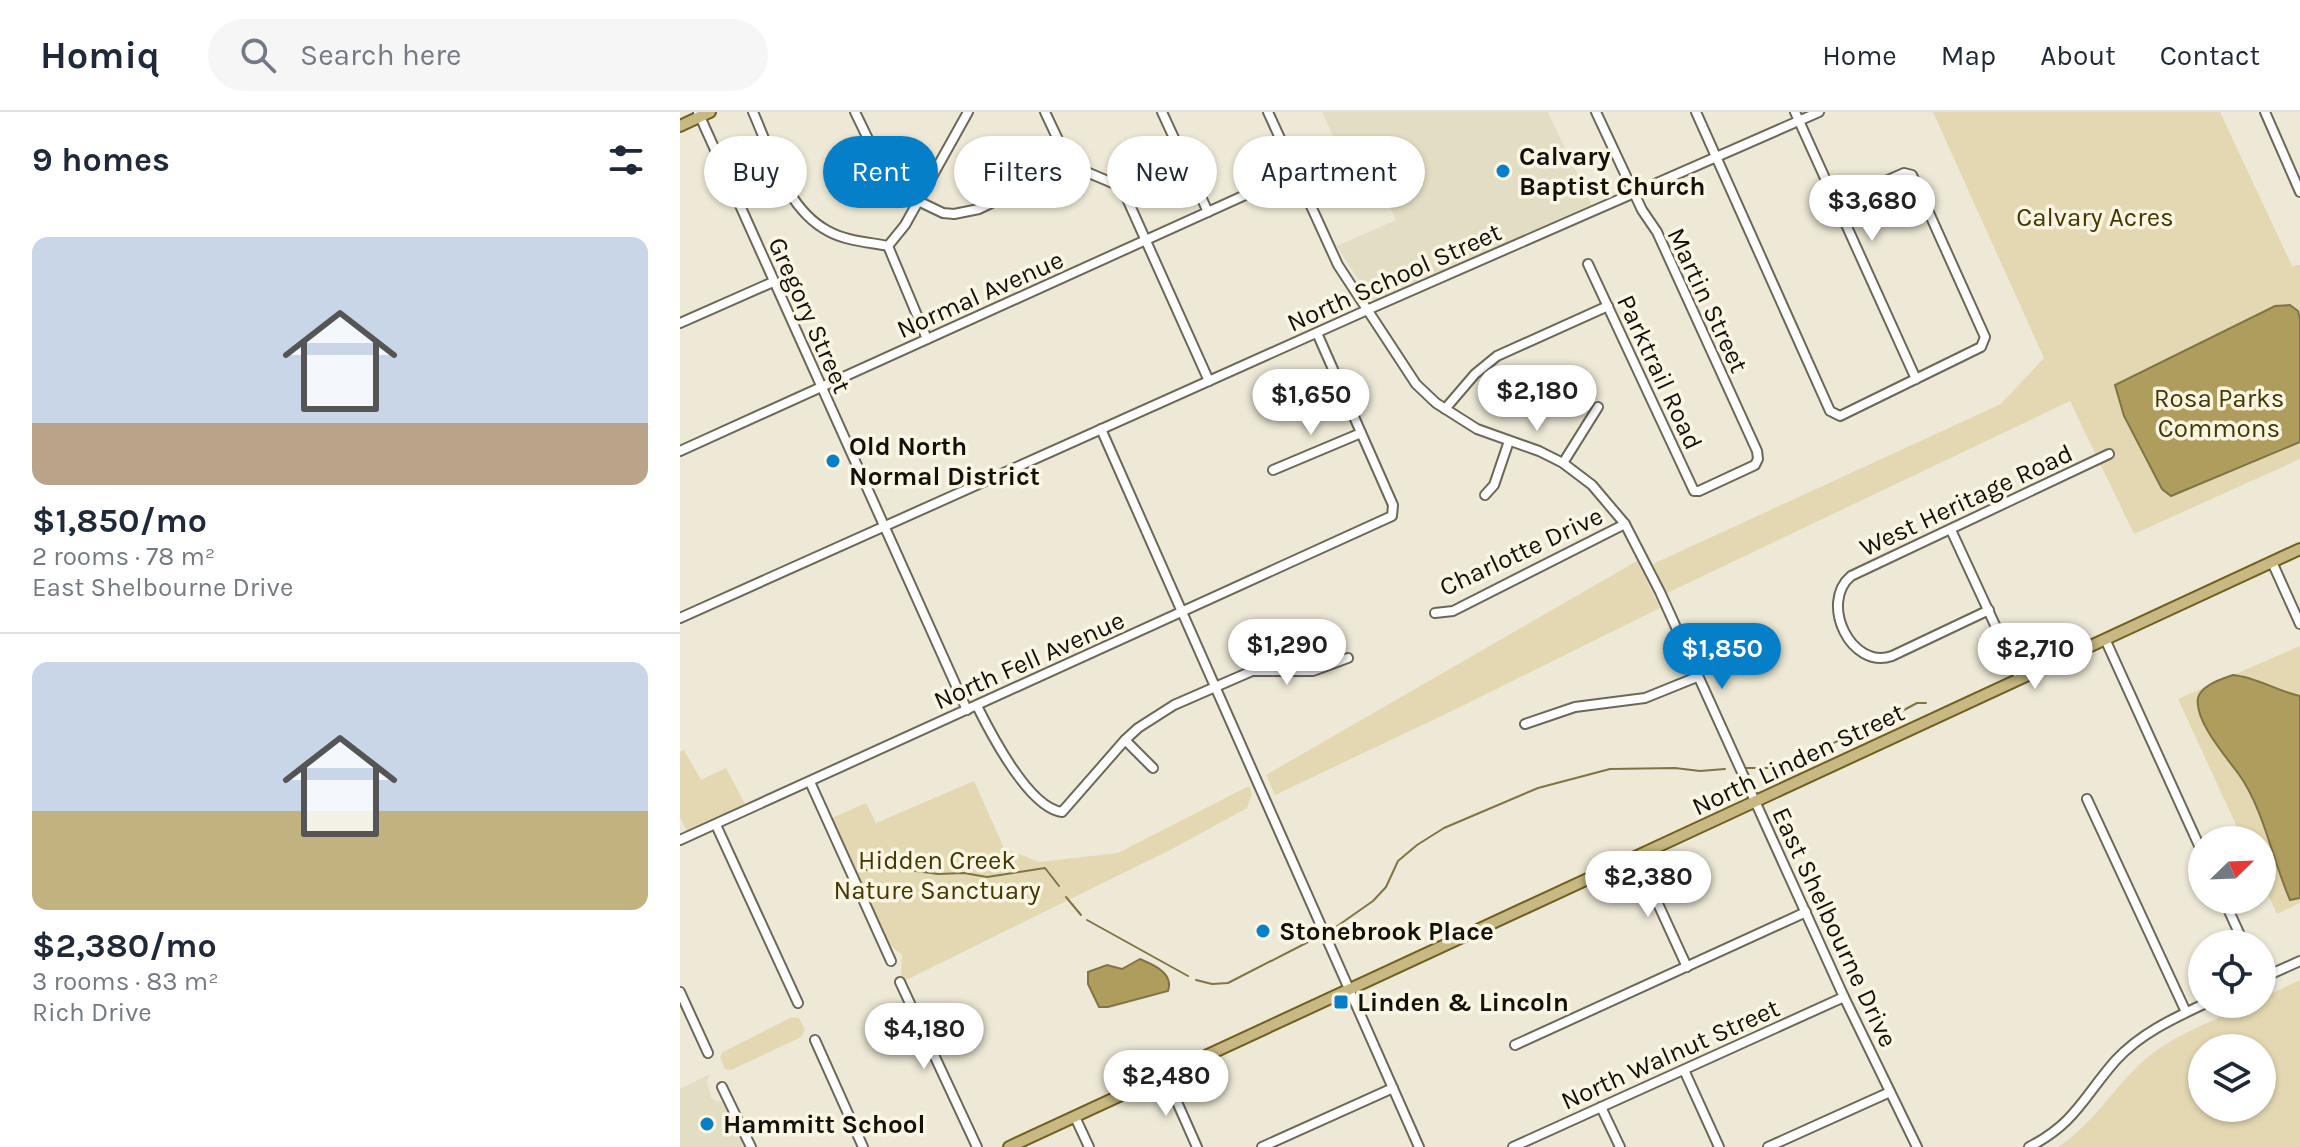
<!DOCTYPE html>
<meta charset="utf-8">
<style>
body{margin:0;font-family:Karla,sans-serif;background:#f6f6f7;color:#1f2937;height:100vh;display:flex;flex-direction:column;font-size:30px;white-space:nowrap}
*{box-sizing:border-box;margin:0}
p{font-size:26px;color:#747a83}
.icon{flex:none;width:44px;height:44px;fill:none;stroke:currentColor;stroke-width:2;stroke-linecap:round;stroke-linejoin:round}
.map{position:relative;flex:1;overflow:hidden}
.side{display:flex;flex-direction:column;background:#fff;width:680px}
.side>*{flex:none}
.hud{position:absolute;left:24px;top:24px;width:760px;height:72px;display:flex;gap:16px}
.needle{width:52px;rotate:67deg}
.tools{position:absolute;left:1508px;top:714px;display:grid;gap:16px}
.tools a{display:grid;place-items:center;width:88px;height:88px;border-radius:50%;background:#fff;box-shadow:0 2px 6px #0004;font-size:40px}
.price{position:absolute;translate:-50% -68px;padding:0 18px;border-radius:28px;background:#fff;color:#222;font-size:26px;line-height:52px;filter:drop-shadow(0 2px 4px #0008)}
.price::after{content:'';position:absolute;left:50%;top:48px;width:24px;height:18px;margin-left:-12px;background:inherit;clip-path:polygon(0 0,100% 0,50% 100%)}
.price.current{background:#057fc8;color:#fff}
ul{padding:0;list-style:none}
li{display:grid;align-content:center;gap:16px;height:424px;padding:0 32px}
li+li{border-top:2px solid #e0e1e3}
li span{display:grid;place-items:center;height:248px;border-radius:16px;color:#555}
li>.icon{margin-inline-start:auto}
span .icon{width:144px;height:144px;fill:#fffc;stroke-width:1}
li b{font-size:34px}
h2{display:flex;justify-content:space-between;align-items:center;height:96px;padding:0 32px;font-size:34px}
.pill{padding:0 28px;border-radius:36px;background:#fff;box-shadow:0 2px 6px #0004;font-size:28px;line-height:72px}
.pill.current{background:#057fc8;color:#fff}
header{display:flex;align-items:center;gap:48px;box-sizing:border-box;height:112px;padding:0 40px;background:#fff;border-bottom:2px solid #e0e1e3}
header strong{font-size:38px}
nav{display:flex;gap:44px;margin-inline-start:auto;font-size:28px}
.search{width:560px;height:72px;background:#f6f6f7;display:flex;align-items:center;gap:20px;box-sizing:border-box;padding:0 28px;border-radius:44px;color:#747a83;font-size:30px}
main{display:flex;flex:1;min-height:0}
.map>svg:first-child{display:block}
.built{fill:#e3ddc3}
.green{fill:#e3d8b1;fill-rule:evenodd}
.water{fill:#ae9d5c;stroke:#807344;stroke-width:2}
.lines{fill:none;stroke-linecap:round;stroke-linejoin:round}
.stream{stroke:#807344;stroke-width:2}
.minor-casing{stroke:#6c6858;stroke-width:12}
.major-casing{stroke:#6f6021;stroke-width:14}
.minor{stroke:#fff;stroke-width:8}
.major{stroke:#c7b981;stroke-width:10}
.poi-dot{fill:#057fc8;stroke:#fbf6e4;stroke-width:3}
.labels{text-anchor:middle;stroke-width:7;stroke-linejoin:round;paint-order:stroke}
.poi-label{font-size:26px;font-weight:bold;fill:#13110b;stroke:#fbf6e4;text-anchor:start}
.park-label{font-size:26px;fill:#443700;stroke:#fbf6e4}
.street-label{font-size:26px;fill:#13110b;stroke:#fbf6e4}
</style>
<header>
<strong>Homiq</strong>
<div class="search"><svg class="icon" aria-label="search" viewBox="0 0 24 24"><circle cx="10" cy="10" r="6"/><path d="M15 15l6 6"/></svg>Search here</div>
<nav><a>Home</a><a>Map</a><a>About</a><a>Contact</a></nav>
</header>
<main>
<section class="side">
<h2>9 homes<svg class="icon" aria-label="filters" viewBox="0 0 24 24"><path d="M4 7h16M4 17h16"/><circle cx="9" cy="7" r="2"/><circle cx="15" cy="17" r="2"/></svg></h2>
<ul>
<li><span style="background:linear-gradient(#c9d6e8 75%,#b9a48a 0)"><svg class="icon" aria-label="home" viewBox="0 0 24 24"><path d="M3 11l9-7 9 7M6 9v11h12V9"/></svg></span><div><b>$1,850/mo</b><p>2 rooms · 78 m²</p><p>East Shelbourne Drive</p></div></li>
<li><span style="background:linear-gradient(#c9d6e8 60%,#c2b280 0)"><svg class="icon" aria-label="home" viewBox="0 0 24 24"><path d="M3 11l9-7 9 7M6 9v11h12V9"/></svg></span><div><b>$2,380/mo</b><p>3 rooms · 83 m²</p><p>Rich Drive</p></div></li>
</ul>
</section>
<div class="map">
<svg width="1620" height="1035" viewBox="0 0 1620 1035">
<rect width="100%" height="100%" fill="#eee9d6"/>
<!-- built -->
<g class="built">
<path d="M642,0H868L912,94L698,188H691L657,134L716,108L682,32L661,41Z"/>
<path d="M30,962L27,969L31,985L35,989L44,990L64,1035H0V977Z"/>
</g>
<!-- green -->
<g class="green">
<path d="M1253,0H1540L1612,154L1620,153V347L1454,422L1390,289L987,481L973,452L1321,292L1364,246Z"/>
<path d="M957,449L980,496L776,597L595,683L586,663Z"/>
<path d="M1620,534V791L1597,802L1582,770V728H1563L1498,587Z"/>
<path d="M4,638L21,668L46,656L65,692L7,720L0,705V640Z"/>
<path d="M294,669L324,736L359,750L438,741L569,674L572,682L567,696L492,737L224,869L221,865L222,843L210,833L204,823L152,706L186,691L196,711Z"/>
<path d="M1620,868V1035H1378C1410,1014 1429,983 1456,956C1486,925 1532,910 1569,892H1582V886ZM1522,936H1582V996H1522Z"/>
<path d="M112,905L119,906L125,918L121,925L51,958L45,957L40,945L43,940Z"/>
</g>
<!-- water -->
<g class="water">
<path d="M1610,193L1618,199L1620,207V330L1491,384L1482,377L1444,304L1435,273L1595,194Z"/>
<path d="M1553,563C1576,565 1597,579 1620,584V786L1610,788C1592,747 1584,697 1558,661C1546,645 1514,608 1518,586C1521,573 1542,567 1553,563Z"/>
<path d="M460,847C474,853 494,861 488,879L428,895H419L408,872V860L427,853L442,857Z"/>
</g>
<g class="lines">
<!-- stream -->
<g class="stream">
<path d="M1119,648C1130,642 1162,626 1170,625L1187,612L1192,615L1237,591H1246"/>
<path d="M1066,656H1095L1111,652"/>
<path d="M183,758H229L258,762L284,761L307,765L365,756L379,774"/>
<path d="M386,785L401,803"/>
<path d="M407,808L508,864"/>
<path d="M653,817L693,789L706,775L718,749L737,733L764,716L858,676L930,657L995,656L1020,659L1045,657"/>
<path d="M516,868L532,872L548,871L634,827"/>
</g>
<defs>
<g id="minor">
<path d="M18,0L287,598"/>
<path d="M73,0C91,40 106,97 148,119C166,129 188,130 208,134L247,227"/>
<path d="M175,0L206,64L238,89L263,101L274,102L299,97L390,53"/>
<path d="M365,0L390,53L435,72L444,80L529,269"/>
<path d="M482,0L528,100"/>
<path d="M588,0L658,153L736,272L756,291L797,317L859,339L883,351L912,373L945,412L980,480L1164,885L1237,1035"/>
<path d="M1016,0L1150,299L1160,304L1301,235L1305,225L1232,63L1224,61L1156,91"/>
<path d="M1115,0L1236,267"/>
<path d="M1585,0L1620,80"/>
<path d="M208,134L225,113L288,0"/>
<path d="M908,152L1014,379H1019L1075,353L1078,347L1077,339L977,120L962,98L916,0"/>
<path d="M0,211L93,170"/>
<path d="M765,297L795,262L817,244L928,194"/>
<path d="M421,317L739,1035"/>
<path d="M0,339L616,60"/>
<path d="M883,351L918,295"/>
<path d="M593,358L681,321"/>
<path d="M805,383L814,373L829,329"/>
<path d="M1271,418L1340,567"/>
<path d="M1592,450L1620,512"/>
<path d="M1309,498L1212,544C1171,558 1139,491 1171,464L1429,342"/>
<path d="M755,501L773,499L945,412"/>
<path d="M0,506L696,194L1139,0"/>
<path d="M1425,527L1522,740"/>
<path d="M297,594C311,622 349,696 382,700L445,628L458,616L494,593L572,559H633L668,546"/>
<path d="M845,612L895,595L965,586L1017,565"/>
<path d="M445,628L473,656"/>
<path d="M130,670L211,849"/>
<path d="M1407,687L1506,900"/>
<path d="M36,713L118,891"/>
<path d="M0,728L712,404L713,393L637,221"/>
<path d="M957,746L1007,855"/>
<path d="M1544,788L1564,832"/>
<path d="M1582,866L1620,849"/>
<path d="M220,870L297,1035"/>
<path d="M0,880L28,941"/>
<path d="M135,928L183,1035"/>
<path d="M835,933L1126,800"/>
<path d="M1004,958L1039,1035"/>
<path d="M485,963L517,1035"/>
<path d="M42,975L71,1035"/>
<path d="M921,995L940,1035"/>
<path d="M395,1005L409,1035"/>
<path d="M582,1035L713,976"/>
<path d="M833,1035L1164,885"/>
<path d="M1088,1035L1210,980"/>
<path d="M1349,1035C1396,1011 1404,984 1436,948C1460,922 1492,907 1524,892"/>
</g>
<g id="major">
<path d="M0,14L30,0"/>
<path d="M329,1035L1620,437"/>
</g>
</defs>
<!-- minor casing -->
<use href="#minor" class="minor-casing"/>
<!-- major casing -->
<use href="#major" class="major-casing"/>
<!-- minor -->
<use href="#minor" class="minor"/>
<!-- major -->
<use href="#major" class="major"/>
</g>
<!-- markers -->
<g class="poi-dot">
<circle cx="823" cy="59" r="8"/>
<circle cx="153" cy="349" r="8"/>
<circle cx="583" cy="819" r="8"/>
<rect x="653" y="882" width="16" height="16" rx="4"/>
<circle cx="27" cy="1012" r="8"/>
</g>
<g class="labels">
<!-- poi labels -->
<g class="poi-label">
<text x="839" y="53">Calvary<tspan x="839" dy="30">Baptist Church</tspan></text>
<text x="169" y="343">Old North<tspan x="169" dy="30">Normal District</tspan></text>
<text x="599" y="828">Stonebrook Place</text>
<text x="677" y="899">Linden &amp; Lincoln</text>
<text x="43" y="1021">Hammitt School</text>
</g>
<!-- park labels -->
<g class="park-label">
<text x="1415" y="114">Calvary Acres</text>
<text x="1539" y="295">Rosa Parks<tspan x="1539" dy="30">Commons</tspan></text>
<text x="257" y="757">Hidden Creek<tspan x="257" dy="30">Nature Sanctuary</tspan></text>
</g>
<!-- street labels -->
<g class="street-label">
<text transform="translate(714 165) rotate(-24)" y="9">North School Street</text>
<text transform="translate(300 182) rotate(-24)" y="9">Normal Avenue</text>
<text transform="translate(1028 188) rotate(65)" y="9">Martin Street</text>
<text transform="translate(130 203) rotate(66)" y="9">Gregory Street</text>
<text transform="translate(980 260) rotate(65)" y="9">Parktrail Road</text>
<text transform="translate(1286 388) rotate(-25)" y="9">West Heritage Road</text>
<text transform="translate(841 439) rotate(-25)" y="9">Charlotte Drive</text>
<text transform="translate(349 548) rotate(-24)" y="9">North Fell Avenue</text>
<text transform="translate(1118 647) rotate(-25)" y="9">North Linden Street</text>
<text transform="translate(1155 815) rotate(65)" y="9">East Shelbourne Drive</text>
<text transform="translate(990 942) rotate(-24)" y="9">North Walnut Street</text>
</g>
</g>
</svg>
<div class="tools">
<a><svg class="needle" viewBox="-14 -14 28 28"><path d="M0-13l5 13h-10z" fill="#e53935"/><path d="M0 13l5-13h-10z" fill="#747a83"/></svg></a>
<a><svg class="icon" aria-label="locate" viewBox="0 0 24 24"><circle cx="12" cy="12" r="6"/><path d="M12 2v4M12 18v4M2 12h4M18 12h4"/></svg></a>
<a><svg class="icon" aria-label="layers" viewBox="0 0 24 24"><path d="M12 4l9 5-9 5-9-5zM3 14l9 5 9-5"/></svg></a>
</div>
<b class="price" style="left:1192px;top:131px">$3,680</b>
<b class="price" style="left:857px;top:321px">$2,180</b>
<b class="price" style="left:631px;top:325px">$1,650</b>
<b class="price" style="left:607px;top:575px">$1,290</b>
<b class="price current" style="left:1042px;top:579px">$1,850</b>
<b class="price" style="left:1355px;top:579px">$2,710</b>
<b class="price" style="left:968px;top:807px">$2,380</b>
<b class="price" style="left:244px;top:959px">$4,180</b>
<b class="price" style="left:486px;top:1006px">$2,480</b>
<div class="hud">
<a class="pill">Buy</a>
<a class="pill current">Rent</a>
<a class="pill">Filters</a>
<a class="pill">New</a>
<a class="pill">Apartment</a>
</div>
</div>
</main>
